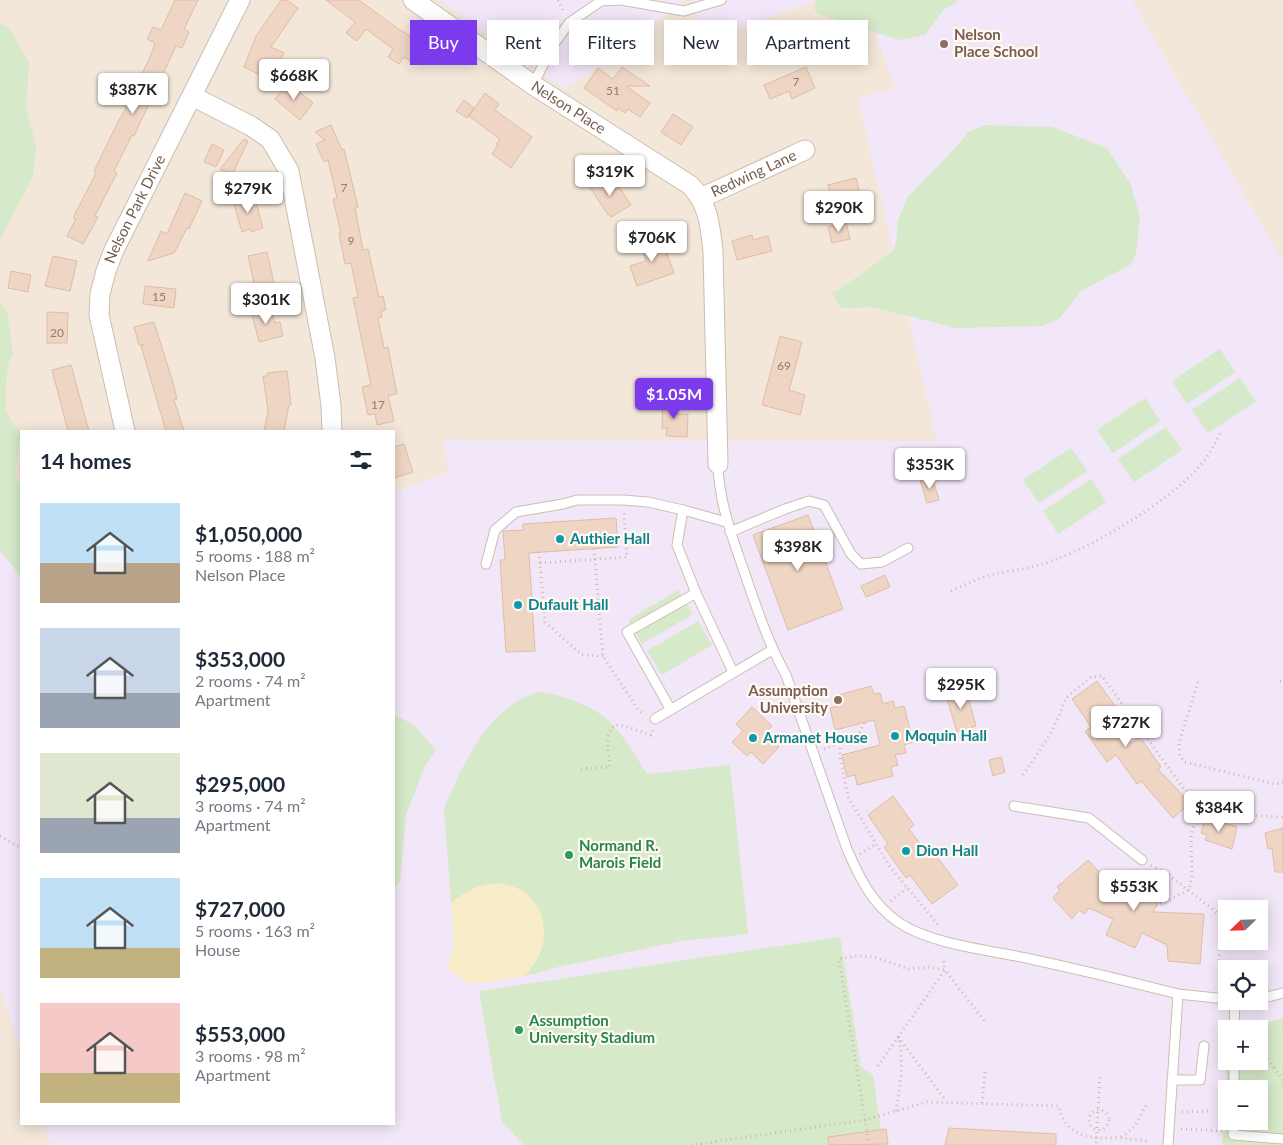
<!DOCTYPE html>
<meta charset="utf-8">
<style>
body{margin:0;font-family:Lato,sans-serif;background:#f2f2f3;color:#1f2937;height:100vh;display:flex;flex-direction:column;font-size:19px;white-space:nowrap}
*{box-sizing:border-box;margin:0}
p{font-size:16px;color:#747a83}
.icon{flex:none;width:28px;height:28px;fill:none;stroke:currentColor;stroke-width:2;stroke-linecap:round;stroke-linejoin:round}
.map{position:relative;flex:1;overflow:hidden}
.details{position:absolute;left:20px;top:430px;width:375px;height:695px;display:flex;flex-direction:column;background:#fff;border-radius:0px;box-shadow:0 2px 12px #0003}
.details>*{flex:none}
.banner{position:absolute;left:410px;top:20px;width:475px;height:45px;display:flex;gap:10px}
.needle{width:32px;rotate:247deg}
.buttons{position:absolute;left:1218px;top:900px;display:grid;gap:10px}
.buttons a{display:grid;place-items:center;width:50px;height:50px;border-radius:0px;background:#fff;box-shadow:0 2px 12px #0003;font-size:25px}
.price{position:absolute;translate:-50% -42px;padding:0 11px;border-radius:5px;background:#fff;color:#222;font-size:16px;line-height:32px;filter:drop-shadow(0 1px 2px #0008)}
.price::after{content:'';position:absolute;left:50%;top:30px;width:15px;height:11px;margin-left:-8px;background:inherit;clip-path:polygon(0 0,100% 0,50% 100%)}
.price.selected{background:#7c3aed;color:#fff}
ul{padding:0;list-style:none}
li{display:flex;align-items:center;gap:15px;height:125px;padding:0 20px}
li span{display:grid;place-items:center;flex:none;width:140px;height:100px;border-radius:0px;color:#555}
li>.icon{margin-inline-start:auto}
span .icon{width:60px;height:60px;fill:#fffc;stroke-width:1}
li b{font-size:21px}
h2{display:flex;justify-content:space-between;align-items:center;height:60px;padding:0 20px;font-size:21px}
.pill{padding:0 18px;border-radius:0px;background:#fff;box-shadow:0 2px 12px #0003;font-size:18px;line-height:45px}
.pill.selected{background:#7c3aed;color:#fff}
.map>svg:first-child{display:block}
.residential{fill:#f3e7d9;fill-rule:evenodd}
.education{fill:#f2e7f8;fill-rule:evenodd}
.green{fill:#d6e9c9;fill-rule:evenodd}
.sand{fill:#f8edc8}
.building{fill:#efd5c4;stroke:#e0bca6}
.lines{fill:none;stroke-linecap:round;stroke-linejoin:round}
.lane-casing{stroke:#cdbdb1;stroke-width:11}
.street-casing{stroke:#cdbdb1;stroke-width:21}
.path{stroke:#d4b8a7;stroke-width:3;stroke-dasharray:1 4;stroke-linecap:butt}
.lane{stroke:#fff;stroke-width:9}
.street{stroke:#fff;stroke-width:19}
.education-dot{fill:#8d6e63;stroke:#fef9f1;stroke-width:2}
.culture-dot{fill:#0f9aa8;stroke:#fef9f1;stroke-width:2}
.leisure-dot{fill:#2e9e5b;stroke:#fef9f1;stroke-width:2}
.labels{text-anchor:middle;stroke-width:4.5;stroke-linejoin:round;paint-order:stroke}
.number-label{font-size:12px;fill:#947b6c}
.education-label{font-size:15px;font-weight:bold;fill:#785e54;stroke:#fef9f1;text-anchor:start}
.street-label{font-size:15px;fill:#755d4f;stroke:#fef9f1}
.culture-label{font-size:15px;font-weight:bold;fill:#0d838f;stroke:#fef9f1;text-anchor:start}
.leisure-label{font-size:15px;font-weight:bold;fill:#27864d;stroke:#fef9f1;text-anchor:start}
</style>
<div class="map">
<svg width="1283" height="1145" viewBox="0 0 1283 1145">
<rect width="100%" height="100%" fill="#fbf5eb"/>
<!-- residential -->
<path class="residential" d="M0,0H1283V1145H0ZM21,431H394V1124H21ZM1226,909H1259V941H1226ZM1226,969H1259V1001H1226ZM1226,1029H1259V1061H1226ZM1226,1089H1259V1121H1226Z"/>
<!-- education -->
<g class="education">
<path d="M439,0H686L565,90Z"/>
<path d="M690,0H819L708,39Z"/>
<path d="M864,0H1132L1283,262V1145H51L44,1124H394V492L450,471L443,440L937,441L858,98L895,88ZM1226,909H1259V941H1226ZM1226,969H1259V1001H1226ZM1226,1029H1259V1061H1226ZM1226,1089H1259V1121H1226Z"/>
<path d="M21,502V1052L0,985V507Z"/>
</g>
<!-- green -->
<g class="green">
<path d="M816,0H957L955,4L944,9L925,35L899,40L817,13L814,8Z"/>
<path d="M0,23L10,29L29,63L26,108L36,146L33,176L0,240Z"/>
<path d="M986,125L1052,127L1107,148L1131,185L1140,217L1136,254L1130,265L1081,291L1059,319L1042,326L956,328L873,307L848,308L840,307L832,293L853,280L894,250L897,236V222L908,197L958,145L968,132Z"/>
<path d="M0,303L7,311L13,354L9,361L6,382V411L12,422L21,432L15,474L21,489V577L0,550Z"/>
<path d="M1220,349L1235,372L1187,404L1172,381Z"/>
<path d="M1240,378L1256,401L1208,433L1192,410Z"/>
<path d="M1145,398L1160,421L1113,453L1097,430Z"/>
<path d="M1166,427L1182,450L1134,482L1118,459Z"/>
<path d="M1071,448L1087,471L1039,503L1023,480Z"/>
<path d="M1091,479L1106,502L1058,534L1043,511Z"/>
<path d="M678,590L693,614L642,644L628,620Z"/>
<path d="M698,621L712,645L662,675L647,651Z"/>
<path d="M539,692C562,694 595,706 611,723C625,737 636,757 647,774L730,765L748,934L681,941L554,968L535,974L469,984L448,968L454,942L444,809C462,765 489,705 539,692Z"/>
<path d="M394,715L413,724L436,750L425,766L406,815L400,881L394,888Z"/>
<path d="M840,937L861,1066L873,1075L883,1145H524L502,1122L479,991Z"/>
<path d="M1283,1018V1145H1222L1227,1061H1259V1029H1239ZM1226,1089H1259V1121H1226Z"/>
</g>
<!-- sand -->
<path class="sand" d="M498,883C508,885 518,887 526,893C546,910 549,938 537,959C534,965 527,974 522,976C510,980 483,982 469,984L448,968L454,942L451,903C466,891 478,884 498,883Z"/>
<!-- building -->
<g class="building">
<path d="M175,0H198L184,29L189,32L182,48L176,46L134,136L132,135L114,171L117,173L95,216L98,217L83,244L67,236L76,219L73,218L96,173L94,171L120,118H121L151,55L155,43L147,39L153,27L161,30Z"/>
<path d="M281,0H287L298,8L271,47L284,53L277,68L266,62L260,75L244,67L256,36Z"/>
<path d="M326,0H359L401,31V30L425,46L413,63L404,57L399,64L388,57L393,49L366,29L357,41L346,33L355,22Z"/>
<path d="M622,67L650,86H626L650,103L640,117L628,109L625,113L618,108L617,111L584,88L598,68L613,79Z"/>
<path d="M806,67L815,88L792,99L789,91L770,99L764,85Z"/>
<path d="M288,83L313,103L300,120L275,99Z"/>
<path d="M485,93L499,104L495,110L532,137L511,168L492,154L498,145L496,144L500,139L469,116Z"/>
<path d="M464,100L474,108L467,118L456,111Z"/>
<path d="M673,114L693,127L681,145L661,132Z"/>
<path d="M331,125L342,150L344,149L358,207L355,208L363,250L368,249L379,297L383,296L386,310L381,311L382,317L378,318L384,348L388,347L397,394L388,396L394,421L377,425L375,414L368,415L362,387L371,385L353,298L358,297L351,263L345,264L339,233H341L333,199L337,198L328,160L324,162L316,144L325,140L315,132Z"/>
<path d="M244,139L248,141L232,175L220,169Z"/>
<path d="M212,144L224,150L216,167L204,162Z"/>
<path d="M605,176L614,190L619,187L631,205L611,217L609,214L608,215L589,186Z"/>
<path d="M856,178L861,198L833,205L828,185Z"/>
<path d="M185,193L202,201L189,229L187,228L174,253L148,261L161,231L167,234Z"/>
<path d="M254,195L263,228L251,232L250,229L242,232L233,201Z"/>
<path d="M846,222L850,239L832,243L828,227Z"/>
<path d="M752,235L753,240L768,236L772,251L737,260L732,241Z"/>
<path d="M661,237L674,273L637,286L630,266L646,261L640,244Z"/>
<path d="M267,252L274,283L255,287L248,256Z"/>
<path d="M53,256L77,261L70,291L45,286Z"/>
<path d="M11,271L31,275L28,292L8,288Z"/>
<path d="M145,286L176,289L174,308L143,304Z"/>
<path d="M270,306L275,323L280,322L283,336L259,342L251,311Z"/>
<path d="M47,312L68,313L67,343H47Z"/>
<path d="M154,322L173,383L177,399L174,400L184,431H166L141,346L144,345H139L134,327Z"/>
<path d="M780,336L802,342L789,390L805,395L800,415L762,405Z"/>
<path d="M71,365L84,413L89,431H68L52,370Z"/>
<path d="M287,371L291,405H289L284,431H264L268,411L263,376H267V373Z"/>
<path d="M663,399H677V414H688L687,437L666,436L667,428H662Z"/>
<path d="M404,444L413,472L394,478V447Z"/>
<path d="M932,476L939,500L927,503L920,480Z"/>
<path d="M808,515L843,609L788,630L753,535Z"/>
<path d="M616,518L618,547L529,553L535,651L506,652L500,560H505L503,531L523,530V524Z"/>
<path d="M885,575L890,587L866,597L861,586Z"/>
<path d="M1097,681L1118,710L1112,714L1131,743L1140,737L1161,767L1158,769L1190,803L1173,818L1141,781L1137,784L1116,755L1107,762L1085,731L1091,727L1072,699Z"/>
<path d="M871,686L874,694L880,693L883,704L893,701L895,708L904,706L913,742L904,745L906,753L895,755L898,765L891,767L893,776L857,785L855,775L847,777L842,755L880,745L874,720L835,730L830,708L838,706L835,696Z"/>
<path d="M966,689L976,726L957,732L946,695Z"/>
<path d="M752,707L772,726L765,733L779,747L763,764L751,752L747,756L732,742L743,731L736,724Z"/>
<path d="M1001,757L1005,772L993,776L989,760Z"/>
<path d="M893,796L914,825L909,829L931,858L935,854L958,885L932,904L910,875L906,878L884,847L888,844L868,815Z"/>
<path d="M1206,817L1237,827L1232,849L1205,840L1207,835L1201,833Z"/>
<path d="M1283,828V872H1275L1272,848L1268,849L1265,833Z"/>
<path d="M1088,860L1110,884L1124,892L1135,870L1168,884L1153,912L1204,914L1200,964L1168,961L1167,945L1142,933L1135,948L1106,935L1113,919L1089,908L1084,914L1079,910L1072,919L1053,898L1060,890L1057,887Z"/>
<path d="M949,1128L1056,1134V1145H945Z"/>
<path d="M886,1129L888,1144L829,1145L828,1137Z"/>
</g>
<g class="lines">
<defs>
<g id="lane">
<path d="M533,85L552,47L569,23L601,1L621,0L684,11L721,0"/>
<path d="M718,464C719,506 735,544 748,583C759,615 770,646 786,675L847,849C859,877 872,904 898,922C930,944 988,950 1026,958C1077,969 1127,981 1178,994"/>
<path d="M683,510L677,545L696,593L733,672"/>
<path d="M730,532L785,509L809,501L824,505L851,554L861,564L882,562L908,548"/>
<path d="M486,564L495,530L516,512L563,504L577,500H623L648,502L683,510L726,522"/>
<path d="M671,710L627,632L696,593"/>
<path d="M655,719L772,650"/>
<path d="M1014,806L1089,818L1142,860"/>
<path d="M1259,999L1283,993"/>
<path d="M1234,1029L1235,1001"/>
<path d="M1172,1080H1200L1204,1046"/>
<path d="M1234,1089V1061"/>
<path d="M1234,1121L1233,1135L1283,1139"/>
<path d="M1168,1145L1178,994L1226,999"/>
</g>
<g id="street">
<path id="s1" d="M413,0L533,85L690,185C709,204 710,226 713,251L718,464"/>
<path d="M192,96L251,126L270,139L289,171L325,358L331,406L332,431"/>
<path id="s2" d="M701,198L805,150"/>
<path id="s3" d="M125,431L99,315L100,294L106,271L114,250L240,0"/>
</g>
</defs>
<!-- lane casing -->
<use href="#lane" class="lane-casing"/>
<!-- street casing -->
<use href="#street" class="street-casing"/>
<!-- path -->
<g class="path">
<path d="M558,0L564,13"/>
<path d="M594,549L603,656L639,711L644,714"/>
<path d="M539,552L545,622L582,655L603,656"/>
<path d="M540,563L627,557L624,512"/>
<path d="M951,591C964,585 977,579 990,575C1006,571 1023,570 1039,565C1084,553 1167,503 1198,468C1208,457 1214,446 1220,433"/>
<path d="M1280,681H1283"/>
<path d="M1198,682L1179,743L1180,755L1184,762L1275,784L1283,782"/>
<path d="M841,728L840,756L848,797L890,867L939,926"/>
<path d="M824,749L857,737L865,722"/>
<path d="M581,769L610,767C609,752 603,735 615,725L625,726L651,735L653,730"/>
<path d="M1023,775L1048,738L1059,716L1066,698L1091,677L1102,676L1184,789C1207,810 1252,817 1283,817"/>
<path d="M0,836L21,848"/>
<path d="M860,854L876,844"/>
<path d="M1151,865L1170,876L1220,915L1219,967L1226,981"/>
<path d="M891,901L907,888"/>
<path d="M1156,906L1189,890L1192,877L1191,835L1202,802"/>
<path d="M898,1037L946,1101"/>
<path d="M1259,1047L1283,1080"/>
<path d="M878,1066L945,970L943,958"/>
<path d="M982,1103L985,1072"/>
<circle cx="1099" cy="1120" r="10"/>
<path d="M896,1111C900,1087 904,1064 899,1040"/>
<path d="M1182,1112L1209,1111"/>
<path d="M1181,1129L1223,1131"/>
<path d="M1121,1137C1139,1126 1137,1119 1147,1104"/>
<path d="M1096,1143L1100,1076"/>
<path d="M691,1145L865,1120L927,1102L1059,1106C1064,1133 1085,1139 1110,1138C1114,1138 1118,1137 1122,1138C1131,1139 1140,1141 1149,1141"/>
<path d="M869,1145L839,959L856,956L874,957L909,969L929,967L945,970L985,1022"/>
</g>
<!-- lane -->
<use href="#lane" class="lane"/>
<!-- street -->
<use href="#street" class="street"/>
</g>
<!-- markers -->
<g class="education-dot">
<circle cx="944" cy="44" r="5"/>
<circle cx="838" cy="700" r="5"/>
</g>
<g class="culture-dot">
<circle cx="560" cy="539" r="5"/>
<circle cx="518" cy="605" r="5"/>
<circle cx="895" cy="736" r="5"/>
<circle cx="753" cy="738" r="5"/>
<circle cx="906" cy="851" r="5"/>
</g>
<g class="leisure-dot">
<circle cx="569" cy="855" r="5"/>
<circle cx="519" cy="1030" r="5"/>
</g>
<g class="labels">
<!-- number labels -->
<g class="number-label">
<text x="796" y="86">7</text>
<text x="613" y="95">51</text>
<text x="344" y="192">7</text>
<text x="351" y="245">9</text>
<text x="159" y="301">15</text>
<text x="57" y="337">20</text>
<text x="784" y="370">69</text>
<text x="378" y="409">17</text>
</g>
<!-- education labels -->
<g class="education-label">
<text x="954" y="40">Nelson<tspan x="954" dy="17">Place School</tspan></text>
<text x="828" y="696" text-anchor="end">Assumption<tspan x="828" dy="17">University</tspan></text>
</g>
<!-- street labels -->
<g class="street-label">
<text dy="5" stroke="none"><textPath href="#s1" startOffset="189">Nelson Place</textPath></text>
<text dy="5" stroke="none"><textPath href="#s2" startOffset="58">Redwing Lane</textPath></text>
<text dy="5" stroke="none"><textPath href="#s3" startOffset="232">Nelson Park Drive</textPath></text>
</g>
<!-- culture labels -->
<g class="culture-label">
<text x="570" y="544">Authier Hall</text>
<text x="528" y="610">Dufault Hall</text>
<text x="905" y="741">Moquin Hall</text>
<text x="763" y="743">Armanet House</text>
<text x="916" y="856">Dion Hall</text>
</g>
<!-- leisure labels -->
<g class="leisure-label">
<text x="579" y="851">Normand R.<tspan x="579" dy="17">Marois Field</tspan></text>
<text x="529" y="1026">Assumption<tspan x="529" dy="17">University Stadium</tspan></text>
</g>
</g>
</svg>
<div class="buttons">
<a><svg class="needle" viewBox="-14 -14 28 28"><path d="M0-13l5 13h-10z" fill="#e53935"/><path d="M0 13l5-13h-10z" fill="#747a83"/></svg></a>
<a><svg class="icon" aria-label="locate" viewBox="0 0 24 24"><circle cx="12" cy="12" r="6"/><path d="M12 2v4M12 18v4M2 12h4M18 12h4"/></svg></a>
<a>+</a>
<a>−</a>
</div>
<b class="price" style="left:294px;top:101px">$668K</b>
<b class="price" style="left:133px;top:115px">$387K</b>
<b class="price" style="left:610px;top:197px">$319K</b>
<b class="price" style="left:248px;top:214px">$279K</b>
<b class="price" style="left:839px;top:233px">$290K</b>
<b class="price" style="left:652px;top:263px">$706K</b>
<b class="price" style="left:266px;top:325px">$301K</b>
<b class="price selected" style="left:674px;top:420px">$1.05M</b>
<b class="price" style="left:930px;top:490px">$353K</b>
<b class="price" style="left:798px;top:572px">$398K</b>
<b class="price" style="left:961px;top:710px">$295K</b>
<b class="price" style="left:1126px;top:748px">$727K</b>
<b class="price" style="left:1219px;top:833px">$384K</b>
<b class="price" style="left:1134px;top:912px">$553K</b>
<div class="banner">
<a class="pill selected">Buy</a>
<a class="pill">Rent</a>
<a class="pill">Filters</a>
<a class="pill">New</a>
<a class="pill">Apartment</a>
</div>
<section class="details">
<h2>14 homes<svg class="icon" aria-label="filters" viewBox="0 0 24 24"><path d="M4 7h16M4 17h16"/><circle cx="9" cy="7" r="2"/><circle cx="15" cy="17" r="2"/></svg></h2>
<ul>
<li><span style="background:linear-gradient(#bfe0f5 60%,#b9a48a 0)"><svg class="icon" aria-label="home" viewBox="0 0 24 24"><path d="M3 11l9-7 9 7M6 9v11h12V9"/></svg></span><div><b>$1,050,000</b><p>5 rooms · 188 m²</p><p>Nelson Place</p></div></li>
<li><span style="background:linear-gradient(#c9d6e8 65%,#9aa5b1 0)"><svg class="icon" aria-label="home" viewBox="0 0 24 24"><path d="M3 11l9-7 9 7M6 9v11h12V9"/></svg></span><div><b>$353,000</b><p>2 rooms · 74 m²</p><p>Apartment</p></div></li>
<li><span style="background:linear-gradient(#dfe7d0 65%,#9aa5b1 0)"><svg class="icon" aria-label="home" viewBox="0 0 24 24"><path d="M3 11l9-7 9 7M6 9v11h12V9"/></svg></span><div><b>$295,000</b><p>3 rooms · 74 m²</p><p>Apartment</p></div></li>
<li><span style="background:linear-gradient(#bfe0f5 70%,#c2b280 0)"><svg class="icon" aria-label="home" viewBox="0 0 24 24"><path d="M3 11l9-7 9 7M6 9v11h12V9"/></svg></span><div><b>$727,000</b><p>5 rooms · 163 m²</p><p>House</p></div></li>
<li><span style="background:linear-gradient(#f6c9c9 70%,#c2b280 0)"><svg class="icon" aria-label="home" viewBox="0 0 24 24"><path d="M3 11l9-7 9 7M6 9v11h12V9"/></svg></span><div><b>$553,000</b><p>3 rooms · 98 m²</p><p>Apartment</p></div></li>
</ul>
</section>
</div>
